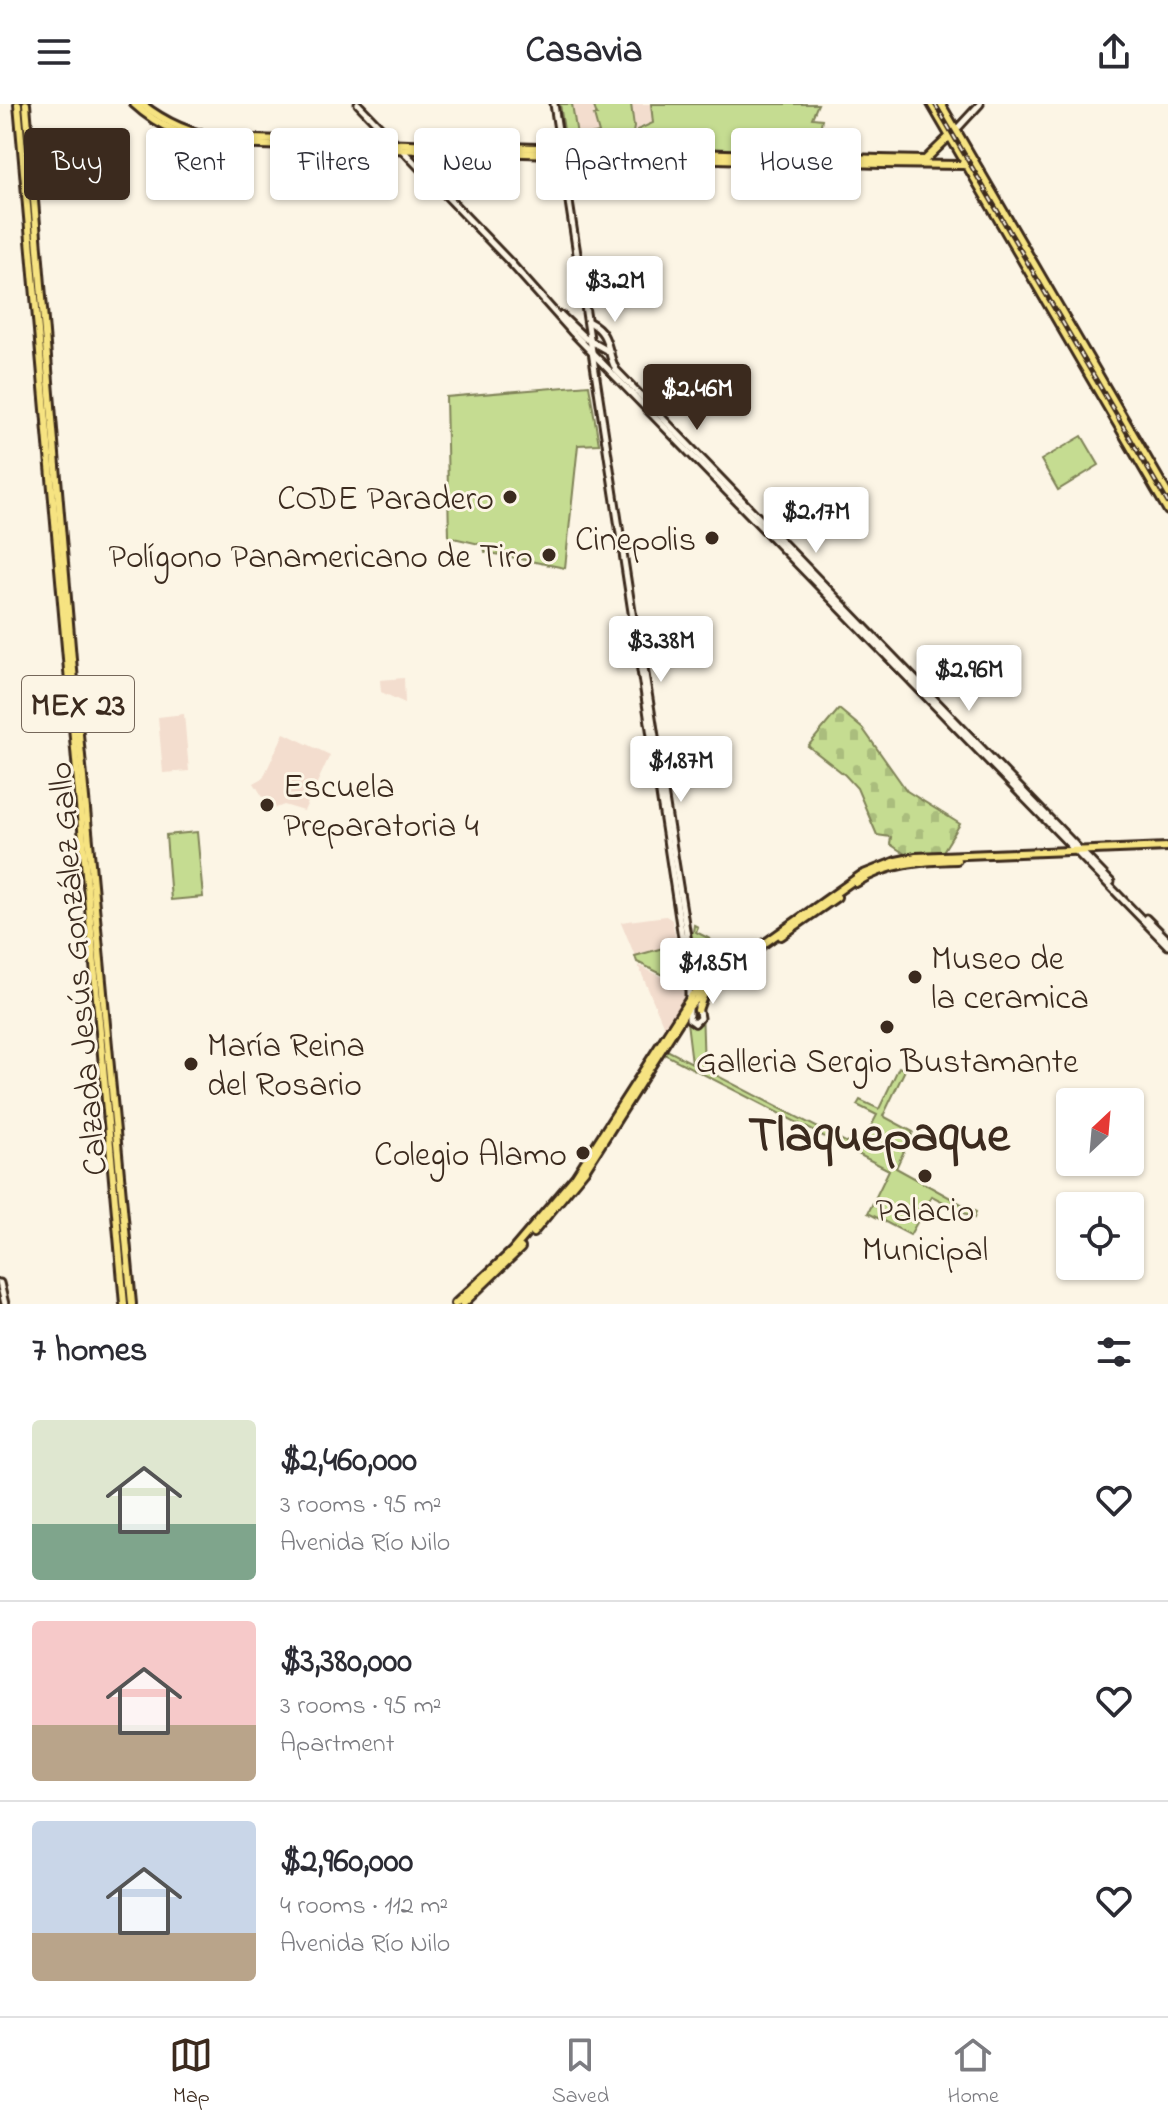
<!DOCTYPE html>
<meta charset="utf-8">
<style>
body{margin:0;font-family:"Indie Flower",sans-serif;background:#f2f2f3;color:#2b2b33;height:100vh;display:flex;flex-direction:column;font-size:30px;white-space:nowrap}
*{box-sizing:border-box;margin:0}
p{font-size:26px;color:#7c7c81}
.icon{flex:none;width:44px;height:44px;fill:none;stroke:currentColor;stroke-width:2;stroke-linecap:round;stroke-linejoin:round}
.map{position:relative;height:1200px;overflow:hidden}
.details{display:flex;flex-direction:column;background:#fff;flex:1}
.details>*{flex:none}
.hud{position:absolute;left:24px;top:24px;width:1120px;height:72px;display:flex;gap:16px}
.needle{width:52px;rotate:26deg}
.controls{position:absolute;left:1056px;top:984px;display:grid;gap:16px}
.controls a{display:grid;place-items:center;width:88px;height:88px;border-radius:8px;background:#fff;box-shadow:0 2px 6px #0004;font-size:40px}
.price{position:absolute;translate:-50% -68px;padding:0 18px;border-radius:8px;background:#fff;color:#222;font-size:26px;line-height:52px;filter:drop-shadow(0 2px 4px #0008)}
.price::after{content:'';position:absolute;left:50%;top:48px;width:24px;height:18px;margin-left:-12px;background:inherit;clip-path:polygon(0 0,100% 0,50% 100%)}
.price.active{background:#3b2a1e;color:#fff}
ul{padding:0;list-style:none}
li{display:flex;align-items:center;gap:24px;height:200px;padding:0 32px}
li+li{border-top:2px solid #e1e1e2}
li span{display:grid;place-items:center;flex:none;width:224px;height:160px;border-radius:8px;color:#555}
li>.icon{margin-inline-start:auto}
span .icon{width:96px;height:96px;fill:#fffc;stroke-width:1}
li b{font-size:34px}
h2{display:flex;justify-content:space-between;align-items:center;height:96px;padding:0 32px;font-size:34px}
.pill{padding:0 28px;border-radius:8px;background:#fff;box-shadow:0 2px 6px #0004;font-size:28px;line-height:72px}
.pill.active{background:#3b2a1e;color:#fff}
header{display:flex;justify-content:space-between;align-items:center;height:104px;padding:0 32px;background:#fff;font-size:36px;font-weight:700}
.menu{display:flex;justify-content:space-around;align-items:center;height:112px;border-top:2px solid #e1e1e2;background:#fff;font-size:22px;color:#7c7c81}
.menu a{display:grid;justify-items:center;gap:4px}
.menu .active{color:#3b2a1e}
.map>svg:first-child{display:block}
.built{fill:#f3ddce}
.cemetery{fill:url(#cemetery-stones);stroke:#808358;stroke-width:2}
.green{fill:#c5dc91;stroke:#808358;stroke-width:2}
.lines{fill:none;stroke-linecap:round;stroke-linejoin:round}
.secondary-casing{stroke:#3b2a1e;stroke-width:11}
.primary-casing{stroke:#3b2a1e;stroke-width:12}
.secondary{stroke:#fcf5e5;stroke-width:5}
.primary{stroke:#f6e381;stroke-width:6}
.rail-casing{stroke:#3b2a1e;stroke-width:5}
.rail{stroke:#fcf5e5;stroke-width:2;stroke-dasharray:6;stroke-linecap:butt}
.poi-dot{fill:#3b2a1e;stroke:#fcf5e5;stroke-width:3}
.labels{text-anchor:middle;stroke-width:6;stroke-linejoin:round;paint-order:stroke}
.shield{fill:#fcf5e5;stroke:#75675a;stroke-width:2}
.shield-label{font-size:32px;font-weight:bold;fill:#3b2a1e}
.poi-label{font-size:34px;fill:#3b2a1e;stroke:#fcf5e5;text-anchor:end}
.street-label{font-size:34px;fill:#3b2a1e;stroke:#fcf5e5}
.town-label{font-size:50px;font-weight:bold;fill:#3b2a1e;stroke:#fcf5e5}
</style>
<header><svg class="icon" aria-label="menu" viewBox="0 0 24 24"><path d="M4 6h16M4 12h16M4 18h16"/></svg>Casavia<svg class="icon" aria-label="share" viewBox="0 0 24 24"><path d="M12 15V3M7 8l5-5 5 5M5 13v7h14v-7"/></svg></header>
<div class="map">
<svg width="1168" height="1200" viewBox="0 0 1168 1200">
<defs>
<pattern id="cemetery-stones" width="16" height="16" patternUnits="userSpaceOnUse" patternTransform="scale(2)"><rect width="16" height="16" fill="#c5dc91"/><path d="M2 7V4a2 2 0 0 1 4 0v3zM10 15v-3a2 2 0 0 1 4 0v3z" fill="#aabd7d"/></pattern>
</defs>
<rect width="100%" height="100%" fill="#fcf5e5"/>
<filter id="ink" filterUnits="userSpaceOnUse"><feTurbulence type="fractalNoise" baseFrequency=".0125" numOctaves="2"/><feDisplacementMap in="SourceGraphic" scale="16" xChannelSelector="R" yChannelSelector="G"/><feConvolveMatrix kernelMatrix="1 2 1 2 8 2 1 2 1" color-interpolation-filters="sRGB"/></filter>
<g filter="url(#ink)">
<!-- built -->
<g class="built">
<path d="M560,0H651L653,19L641,22L637,44L566,39Z"/>
<path d="M404,574L405,599L381,588L380,576Z"/>
<path d="M184,610L189,667L163,669L158,613Z"/>
<path d="M284,629L330,651L304,707L284,701L271,706L254,679L263,674Z"/>
<path d="M666,812L672,816L677,840L635,852L621,818Z"/>
<path d="M638,861L684,884L683,895L665,925Z"/>
</g>
<!-- cemetery -->
<path class="cemetery" d="M839,605L863,625L907,687L960,720L942,749L908,752L890,740L891,733L877,731L857,684L845,671L808,642Z"/>
<!-- green -->
<g class="green">
<path d="M560,0H572L578,37L585,36V32L599,29L594,11H597L593,0H631L634,23L632,35L626,43L566,39Z"/>
<path d="M651,0H818L812,14L822,15L816,48L637,44V26L653,19Z"/>
<path d="M589,281L599,340L578,341L565,464L485,448L484,441L449,433L446,293Z"/>
<path d="M1082,332L1099,361L1058,386L1041,356Z"/>
<path d="M197,728L203,793L171,796L166,731Z"/>
<path d="M694,821L698,823L696,828L710,835L696,865L706,870L709,866L712,870L706,874L696,869L690,829L693,828Z"/>
<path d="M677,840L684,881L637,858L635,852Z"/>
<path d="M695,900L702,903L704,965L859,1045L877,1011L857,1001L860,996L879,1005L899,963L905,966L883,1012L913,1028L896,1064L976,1108L974,1114L932,1092L910,1131L868,1109L889,1066L662,949L665,945L692,959L687,918L684,916Z"/>
</g>
<g class="lines">
<defs>
<g id="secondary">
<path d="M358,0L509,157L573,229L1168,842"/>
<path d="M554,0L689,879V915L695,919"/>
<path d="M956,26L980,0"/>
<path d="M561,211L585,234L610,248"/>
<path d="M589,218C611,229 606,247 616,266L1111,778"/>
<path d="M642,551L696,888"/>
<path d="M1146,814L1168,836"/>
<path d="M695,919L700,914L698,902"/>
<path d="M0,1179L5,1200"/>
</g>
<g id="primary">
<path d="M18,0L124,1200"/>
<path d="M26,0L72,555L132,1200"/>
<path d="M134,0C160,24 190,36 226,40L881,60L963,61L978,64"/>
<path d="M142,0C166,19 191,30 221,34L880,55L925,56L956,26"/>
<path d="M931,0L1168,407"/>
<path d="M941,0L1168,390"/>
<path d="M856,779C886,759 922,757 957,756"/>
<path d="M781,832L837,793"/>
<path d="M693,868L698,875L708,877"/>
<path d="M698,906L705,887"/>
<path d="M533,1129L585,1066L688,904L706,885L733,866"/>
<path d="M455,1200L512,1147L575,1073L692,891L861,771L896,757L916,753L1168,743"/>
<path d="M463,1200L521,1144"/>
</g>
</defs>
<!-- secondary casing -->
<use href="#secondary" class="secondary-casing"/>
<!-- primary casing -->
<use href="#primary" class="primary-casing"/>
<!-- secondary -->
<use href="#secondary" class="secondary"/>
<!-- primary -->
<use href="#primary" class="primary"/>
<defs>
<path id="rail" d="M935,0L1168,399"/>
</defs>
<!-- rail casing -->
<use href="#rail" class="rail-casing"/>
<!-- rail -->
<use href="#rail" class="rail"/>
</g>
</g>
<!-- markers -->
<g class="poi-dot">
<circle cx="510" cy="393" r="8"/>
<circle cx="712" cy="434" r="8"/>
<circle cx="549" cy="451" r="8"/>
<circle cx="267" cy="701" r="8"/>
<circle cx="915" cy="873" r="8"/>
<circle cx="887" cy="923" r="8"/>
<circle cx="191" cy="960" r="8"/>
<circle cx="583" cy="1049" r="8"/>
<circle cx="925" cy="1072" r="8"/>
</g>
<g class="labels">
<!-- shield labels -->
<rect class="shield" x="22" y="572" width="112" height="56" rx="6"/>
<g class="shield-label">
<text x="78" y="611">MEX 23</text>
</g>
<!-- poi labels -->
<g class="poi-label">
<text x="494" y="405">CODE Paradero</text>
<text x="696" y="446">Cinepolis</text>
<text x="533" y="463">Polígono Panamericano de Tiro</text>
<text x="283" y="693" text-anchor="start">Escuela<tspan x="283" dy="39">Preparatoria 4</tspan></text>
<text x="931" y="865" text-anchor="start">Museo de<tspan x="931" dy="39">la ceramica</tspan></text>
<text x="207" y="952" text-anchor="start">María Reina<tspan x="207" dy="39">del Rosario</tspan></text>
<text x="887" y="968" text-anchor="middle">Galleria Sergio Bustamante</text>
<text x="567" y="1061">Colegio Alamo</text>
<text x="925" y="1117" text-anchor="middle">Palacio<tspan x="925" dy="39">Municipal</tspan></text>
</g>
<!-- street labels -->
<g class="street-label">
<text transform="translate(76 865) rotate(-95)" y="12">Calzada Jesús González Gallo</text>
</g>
<!-- town labels -->
<g class="town-label">
<text x="879" y="1046">Tlaquepaque</text>
</g>
</g>
</svg>
<div class="controls">
<a><svg class="needle" viewBox="-14 -14 28 28"><path d="M0-13l5 13h-10z" fill="#e53935"/><path d="M0 13l5-13h-10z" fill="#7c7c81"/></svg></a>
<a><svg class="icon" aria-label="locate" viewBox="0 0 24 24"><circle cx="12" cy="12" r="6"/><path d="M12 2v4M12 18v4M2 12h4M18 12h4"/></svg></a>
</div>
<b class="price" style="left:615px;top:220px">$3.2M</b>
<b class="price active" style="left:697px;top:328px">$2.46M</b>
<b class="price" style="left:816px;top:451px">$2.17M</b>
<b class="price" style="left:661px;top:580px">$3.38M</b>
<b class="price" style="left:969px;top:609px">$2.96M</b>
<b class="price" style="left:681px;top:700px">$1.87M</b>
<b class="price" style="left:713px;top:902px">$1.85M</b>
<div class="hud">
<a class="pill active">Buy</a>
<a class="pill">Rent</a>
<a class="pill">Filters</a>
<a class="pill">New</a>
<a class="pill">Apartment</a>
<a class="pill">House</a>
</div>
</div>
<section class="details">
<h2>7 homes<svg class="icon" aria-label="filters" viewBox="0 0 24 24"><path d="M4 7h16M4 17h16"/><circle cx="9" cy="7" r="2"/><circle cx="15" cy="17" r="2"/></svg></h2>
<ul>
<li><span style="background:linear-gradient(#dfe7d0 65%,#7fa58c 0)"><svg class="icon" aria-label="home" viewBox="0 0 24 24"><path d="M3 11l9-7 9 7M6 9v11h12V9"/></svg></span><div><b>$2,460,000</b><p>3 rooms · 95 m²</p><p>Avenida Río Nilo</p></div><svg class="icon" aria-label="heart" viewBox="0 0 24 24"><path d="M12 20l-8-8c-3-5 5-10 8-4 3-6 11-1 8 4z"/></svg></li>
<li><span style="background:linear-gradient(#f6c9c9 65%,#b9a48a 0)"><svg class="icon" aria-label="home" viewBox="0 0 24 24"><path d="M3 11l9-7 9 7M6 9v11h12V9"/></svg></span><div><b>$3,380,000</b><p>3 rooms · 95 m²</p><p>Apartment</p></div><svg class="icon" aria-label="heart" viewBox="0 0 24 24"><path d="M12 20l-8-8c-3-5 5-10 8-4 3-6 11-1 8 4z"/></svg></li>
<li><span style="background:linear-gradient(#c9d6e8 70%,#b9a48a 0)"><svg class="icon" aria-label="home" viewBox="0 0 24 24"><path d="M3 11l9-7 9 7M6 9v11h12V9"/></svg></span><div><b>$2,960,000</b><p>4 rooms · 112 m²</p><p>Avenida Río Nilo</p></div><svg class="icon" aria-label="heart" viewBox="0 0 24 24"><path d="M12 20l-8-8c-3-5 5-10 8-4 3-6 11-1 8 4z"/></svg></li>
</ul>
</section>
<nav class="menu">
<a class="active"><svg class="icon" aria-label="map" viewBox="0 0 24 24"><path d="M3 6l6-2 6 2 6-2v14l-6 2-6-2-6 2zM9 4v14M15 6v14"/></svg>Map</a>
<a><svg class="icon" aria-label="saved" viewBox="0 0 24 24"><path d="M7 4h10v16l-5-4-5 4z"/></svg>Saved</a>
<a><svg class="icon" aria-label="home" viewBox="0 0 24 24"><path d="M3 11l9-7 9 7M6 9v11h12V9"/></svg>Home</a>
</nav>
